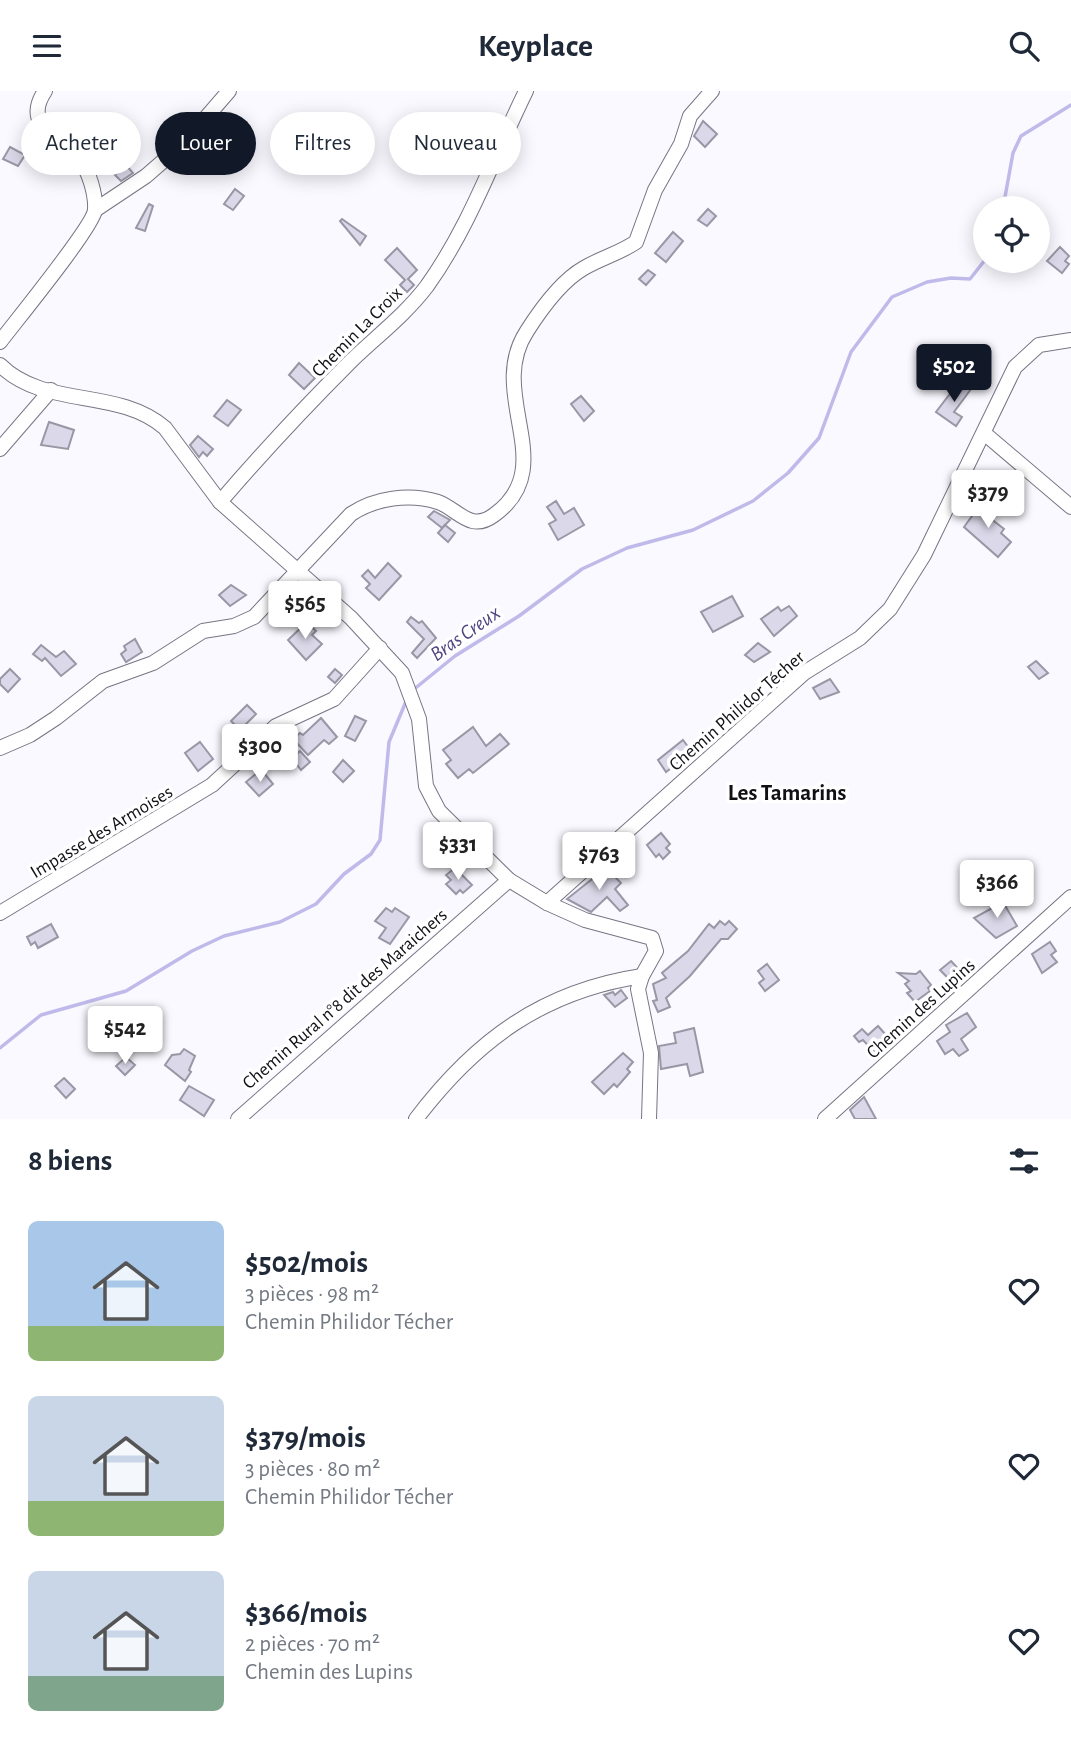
<!DOCTYPE html>
<html lang="fr">
<meta charset="utf-8">
<style>
body{margin:0;font-family:"Alegreya Sans",sans-serif;background:#f2f2f3;color:#1f2937;height:100vh;display:flex;flex-direction:column;font-size:26px;white-space:nowrap}
*{box-sizing:border-box;margin:0}
p{font-size:23px;color:#747a83}
.icon{flex:none;width:38px;height:38px;fill:none;stroke:currentColor;stroke-width:2;stroke-linecap:round;stroke-linejoin:round}
.map{position:relative;height:1028px;overflow:hidden}
.panel{display:flex;flex-direction:column;background:#fff;flex:1}
.panel>*{flex:none}
.banner{position:absolute;left:21px;top:21px;width:700px;height:63px;display:flex;gap:14px}
.controls{position:absolute;left:973px;top:105px;display:grid;gap:14px}
.controls a{display:grid;place-items:center;width:77px;height:77px;border-radius:50%;background:#fff;box-shadow:0 4px 18px #0003;font-size:35px}
.price{position:absolute;translate:-50% -60px;padding:0 16px;border-radius:7px;background:#fff;color:#222;font-size:23px;line-height:46px;filter:drop-shadow(0 2px 4px #0008)}
.price::after{content:'';position:absolute;left:50%;top:42px;width:21px;height:16px;margin-left:-10px;background:inherit;clip-path:polygon(0 0,100% 0,50% 100%)}
.price.selected{background:#111827;color:#fff}
ul{padding:0;list-style:none}
li{display:flex;align-items:center;gap:21px;height:175px;padding:0 28px}
li span{display:grid;place-items:center;flex:none;width:196px;height:140px;border-radius:10px;color:#555}
li>.icon{margin-inline-start:auto}
span .icon{width:84px;height:84px;fill:#fffc;stroke-width:1}
li b{font-size:30px}
h2{display:flex;justify-content:space-between;align-items:center;height:84px;padding:0 28px;font-size:30px}
.chip{padding:0 24px;border-radius:32px;background:#fff;box-shadow:0 4px 18px #0003;font-size:24px;line-height:63px}
.chip.selected{background:#111827;color:#fff}
header{display:flex;justify-content:space-between;align-items:center;height:91px;padding:0 28px;background:#fff;font-size:32px;font-weight:700}
.map>svg:first-child{display:block}
.lines{fill:none;stroke-linecap:round;stroke-linejoin:round}
.stream{stroke:#c0baea;stroke-width:3.5}
.building{fill:#dbd9e9;stroke:#9997a5;stroke-width:2}
.minor-casing{stroke:#777583;stroke-width:16}
.minor{stroke:#fff;stroke-width:14}
.labels{text-anchor:middle;stroke-width:7;stroke-linejoin:round;paint-order:stroke}
.street-label{font-size:19px;fill:#101015;stroke:#fff}
.water-label{font-size:21px;font-style:italic;fill:#514581;stroke:#fff}
.quarter-label{font-size:23px;font-weight:bold;fill:#101015;stroke:#fff}
</style>
<header><svg class="icon" aria-label="menu" viewBox="0 0 24 24"><path d="M4 6h16M4 12h16M4 18h16"/></svg>Keyplace<svg class="icon" aria-label="search" viewBox="0 0 24 24"><circle cx="10" cy="10" r="6"/><path d="M15 15l6 6"/></svg></header>
<div class="map">
<svg width="1071" height="1028" viewBox="0 0 1071 1028">
<rect width="100%" height="100%" fill="#f9f9ff"/>
<g class="lines">
<!-- stream -->
<g class="stream">
<path d="M1003,117L1013,62L1021,45L1071,14"/>
<path d="M413,599L455,565L519,525L582,478L627,457L693,439L753,410L788,382L819,347L851,261L892,206L927,191L951,187L970,188L985,169"/>
<path d="M0,957L41,924L126,900L192,860L224,845L280,831L316,813L344,783L371,763L380,749L389,651L407,608"/>
</g>
</g>
<!-- building -->
<g class="building">
<path d="M88,28L100,37L92,47L81,38Z"/>
<path d="M703,30L717,43L705,56L694,45Z"/>
<path d="M10,56L25,64L18,75L3,68Z"/>
<path d="M126,74L133,82L121,90L115,84Z"/>
<path d="M235,98L244,105L233,119L224,113Z"/>
<path d="M149,113L153,115L145,140L136,137Z"/>
<path d="M708,118L716,125L707,135L698,129Z"/>
<path d="M342,128L366,145L360,154L340,130Z"/>
<path d="M673,141L683,150L666,171L655,162Z"/>
<path d="M1060,156L1069,165L1065,170L1069,173L1062,182L1047,170Z"/>
<path d="M397,157L417,179L408,188L414,194L407,201L400,194L405,189L385,169Z"/>
<path d="M648,179L655,184L646,194L639,188Z"/>
<path d="M973,269L985,278L978,286L967,276Z"/>
<path d="M299,272L315,287L304,298L289,284Z"/>
<path d="M959,291L971,298L954,321L962,326L956,335L936,321Z"/>
<path d="M581,305L594,320L584,330L571,313Z"/>
<path d="M227,309L241,319L228,335L214,325Z"/>
<path d="M49,331L74,339L68,358L41,354Z"/>
<path d="M198,345L213,358L207,365L203,361L199,366L190,354Z"/>
<path d="M556,410L564,423L574,417L584,434L558,449L549,433L556,429L547,416Z"/>
<path d="M983,410L996,419L990,427L1004,438L1001,442L1011,451L998,466L964,436Z"/>
<path d="M434,420L450,429L442,437L428,426Z"/>
<path d="M445,434L455,442L448,451L438,442Z"/>
<path d="M388,472L401,485L379,509L366,497L370,493L362,485L368,479L375,487Z"/>
<path d="M231,494L246,504L230,515L219,504Z"/>
<path d="M732,505L743,525L713,541L701,521Z"/>
<path d="M789,515L797,525L774,545L761,528L778,516L781,520Z"/>
<path d="M411,526L419,532L422,530L436,547L417,567L412,562L424,548L407,531Z"/>
<path d="M307,531L316,540L312,544L322,553L306,569L288,549Z"/>
<path d="M135,548L142,561L126,571L121,563L126,559L124,555Z"/>
<path d="M758,552L770,561L754,571L745,564Z"/>
<path d="M41,554L56,566L64,560L76,573L61,585L45,567L42,570L33,563Z"/>
<path d="M1036,570L1048,582L1039,588L1028,576Z"/>
<path d="M10,578L20,588L8,601L0,593V588Z"/>
<path d="M335,578L342,584L335,592L328,586Z"/>
<path d="M830,588L839,601L820,608L813,597Z"/>
<path d="M247,614L256,623L240,639L231,630Z"/>
<path d="M355,625L366,630L355,650L345,645Z"/>
<path d="M321,627L337,646L329,653L324,649L308,664L293,648L300,642L303,644Z"/>
<path d="M473,636L486,655L500,643L509,653L473,682L469,678L458,687L446,673L451,669L443,659Z"/>
<path d="M683,649L692,661L666,681L658,669Z"/>
<path d="M200,651L213,668L198,680L185,662Z"/>
<path d="M300,660L310,671L301,679L292,667Z"/>
<path d="M343,669L354,680L343,691L333,681Z"/>
<path d="M257,682L261,685L264,682L273,693L259,705L246,691Z"/>
<path d="M661,742L670,753L666,757L670,761L663,768L659,763L656,766L647,754Z"/>
<path d="M455,777L472,794L463,802L460,799L456,803L446,793L451,789L446,784Z"/>
<path d="M606,777L621,792L615,798L628,814L620,820L607,806L591,821L567,808Z"/>
<path d="M1010,800L1014,810L1005,814L1000,805Z"/>
<path d="M1003,811L1017,835L996,847L974,827Z"/>
<path d="M386,817L392,821L395,817L409,826L390,853L379,847L386,837L375,830Z"/>
<path d="M720,830L725,834L729,830L737,838L728,848H721L690,885L666,907L670,916L658,921L653,910L657,909L653,893L666,887L662,882L688,860L709,833L714,837Z"/>
<path d="M51,833L58,846L38,857L35,851L31,854L27,846Z"/>
<path d="M1050,851L1056,860L1051,864L1057,871L1042,882L1032,863Z"/>
<path d="M951,870L962,882L952,891L940,879Z"/>
<path d="M767,873L779,889L765,900L759,892L764,888L758,880Z"/>
<path d="M920,880L931,894L928,897L930,900L915,911L907,902L911,900L905,893L909,890L898,882L916,883Z"/>
<path d="M621,899L627,907L615,916L604,904L613,901L615,904Z"/>
<path d="M967,922L976,936L961,948L968,959L959,965L953,958L945,963L937,950L950,941L946,934Z"/>
<path d="M878,935L886,944L881,948L886,952L875,962L863,949L859,951L854,945L862,938L868,944Z"/>
<path d="M694,937L703,981L690,985L687,973L661,978L659,955L676,952L674,942Z"/>
<path d="M184,958L195,965L189,979L191,981L185,990L165,974L172,964L180,963Z"/>
<path d="M623,962L633,971L627,978L630,981L617,996L614,993L604,1003L592,991Z"/>
<path d="M126,966L135,974L125,984L116,975Z"/>
<path d="M64,987L75,998L66,1007L55,995Z"/>
<path d="M189,995L214,1009L204,1025L180,1009Z"/>
<path d="M864,1006L876,1028H855L850,1019Z"/>
</g>
<g class="lines">
<defs>
<g id="minor">
<path d="M95,119L146,85L184,52L229,0"/>
<path d="M0,251C15,231 93,136 95,119C96,104 89,79 79,68C61,49 21,35 45,0"/>
<path d="M0,274C44,318 118,296 165,337L220,411L351,527L402,582L419,628L426,695L439,720L509,789L547,812L585,829L652,847L656,860L642,885L638,898L651,962L649,1028"/>
<path d="M984,342L1071,416"/>
<path d="M0,358L51,299"/>
<path d="M220,411C262,362 306,315 351,270C377,245 405,224 427,195C470,135 494,65 526,0"/>
<path d="M0,657L30,644L56,627L103,590L153,572L203,540L234,535L254,526L351,423C375,407 409,402 438,411C458,418 470,442 494,424C562,375 485,304 527,240C541,218 561,190 584,177C601,167 620,162 636,151L655,99L681,53L690,25L712,0"/>
<path d="M547,812L804,582L860,547L890,518L924,464L1015,276L1039,254L1071,249"/>
<path d="M0,822L212,694L276,635L334,608L380,557"/>
<path d="M238,1028L509,789"/>
<path d="M416,1028C476,949 543,900 642,885"/>
<path d="M825,1028L1071,806"/>
</g>
</defs>
<!-- minor casing -->
<use href="#minor" class="minor-casing"/>
<!-- minor -->
<use href="#minor" class="minor"/>
</g>
<g class="labels">
<!-- street labels -->
<g class="street-label">
<text transform="translate(356 240) rotate(-45)" y="7">Chemin La Croix</text>
<text transform="translate(736 619) rotate(-41)" y="7">Chemin Philidor Técher</text>
<text transform="translate(101 740) rotate(-31)" y="7">Impasse des Armoises</text>
<text transform="translate(344 907) rotate(-41)" y="7">Chemin Rural n°8 dit des Maraichers</text>
<text transform="translate(920 917) rotate(-42)" y="7">Chemin des Lupins</text>
</g>
<!-- water labels -->
<g class="water-label">
<text transform="translate(465 542) rotate(-35)" y="7">Bras Creux</text>
</g>
<!-- quarter labels -->
<g class="quarter-label">
<text x="787" y="709">Les Tamarins</text>
</g>
</g>
</svg>
<div class="controls">
<a><svg class="icon" aria-label="locate" viewBox="0 0 24 24"><circle cx="12" cy="12" r="6"/><path d="M12 2v4M12 18v4M2 12h4M18 12h4"/></svg></a>
</div>
<b class="price selected" style="left:954px;top:313px">$502</b>
<b class="price" style="left:988px;top:439px">$379</b>
<b class="price" style="left:305px;top:550px">$565</b>
<b class="price" style="left:260px;top:693px">$300</b>
<b class="price" style="left:458px;top:791px">$331</b>
<b class="price" style="left:599px;top:801px">$763</b>
<b class="price" style="left:997px;top:829px">$366</b>
<b class="price" style="left:125px;top:975px">$542</b>
<div class="banner">
<a class="chip">Acheter</a>
<a class="chip selected">Louer</a>
<a class="chip">Filtres</a>
<a class="chip">Nouveau</a>
</div>
</div>
<section class="panel">
<h2>8 biens<svg class="icon" aria-label="filters" viewBox="0 0 24 24"><path d="M4 7h16M4 17h16"/><circle cx="9" cy="7" r="2"/><circle cx="15" cy="17" r="2"/></svg></h2>
<ul>
<li><span style="background:linear-gradient(#a9c7e8 75%,#8fb573 0)"><svg class="icon" aria-label="home" viewBox="0 0 24 24"><path d="M3 11l9-7 9 7M6 9v11h12V9"/></svg></span><div><b>$502/mois</b><p>3 pièces · 98 m²</p><p>Chemin Philidor Técher</p></div><svg class="icon" aria-label="heart" viewBox="0 0 24 24"><path d="M12 20l-8-8c-3-5 5-10 8-4 3-6 11-1 8 4z"/></svg></li>
<li><span style="background:linear-gradient(#c9d6e8 75%,#8fb573 0)"><svg class="icon" aria-label="home" viewBox="0 0 24 24"><path d="M3 11l9-7 9 7M6 9v11h12V9"/></svg></span><div><b>$379/mois</b><p>3 pièces · 80 m²</p><p>Chemin Philidor Técher</p></div><svg class="icon" aria-label="heart" viewBox="0 0 24 24"><path d="M12 20l-8-8c-3-5 5-10 8-4 3-6 11-1 8 4z"/></svg></li>
<li><span style="background:linear-gradient(#c9d6e8 75%,#7fa58c 0)"><svg class="icon" aria-label="home" viewBox="0 0 24 24"><path d="M3 11l9-7 9 7M6 9v11h12V9"/></svg></span><div><b>$366/mois</b><p>2 pièces · 70 m²</p><p>Chemin des Lupins</p></div><svg class="icon" aria-label="heart" viewBox="0 0 24 24"><path d="M12 20l-8-8c-3-5 5-10 8-4 3-6 11-1 8 4z"/></svg></li>
</ul>
</section>
